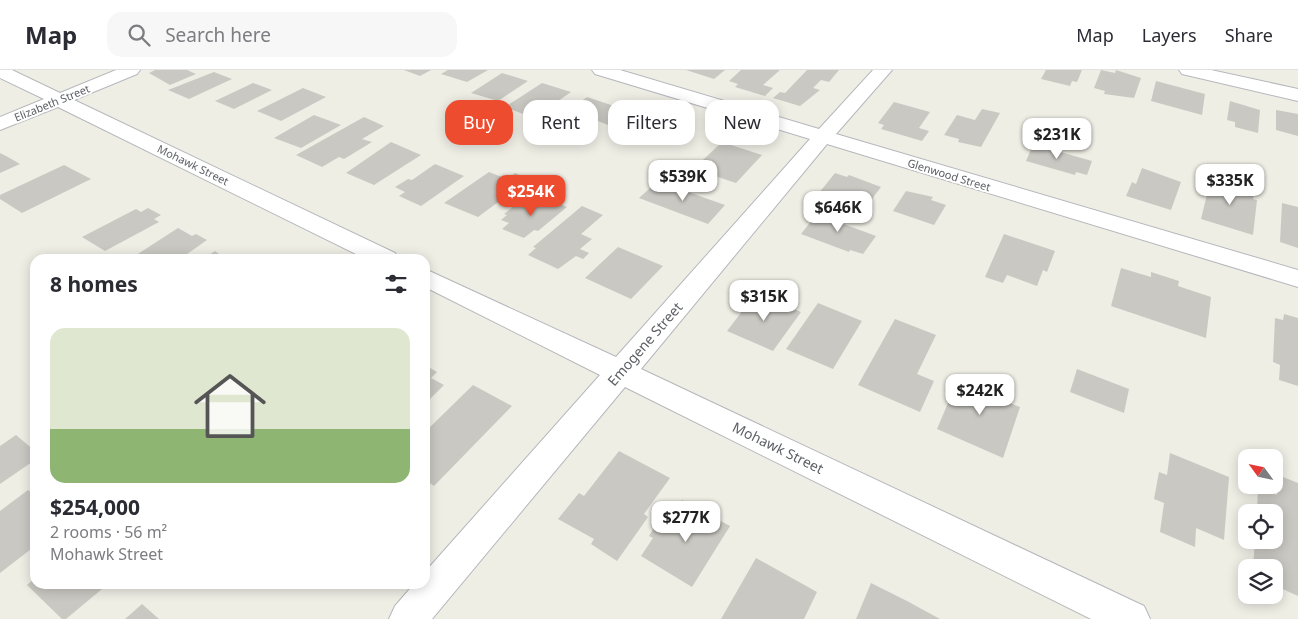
<!DOCTYPE html>
<meta charset="utf-8">
<style>
body{margin:0;font-family:"Noto Sans",sans-serif;background:#f7f7f7;color:#2b2b33;height:100vh;display:flex;flex-direction:column;font-size:19px;white-space:nowrap}
*{box-sizing:border-box;margin:0}
p{font-size:16px;color:#7c7c81}
.icon{flex:none;width:28px;height:28px;fill:none;stroke:currentColor;stroke-width:2;stroke-linecap:round;stroke-linejoin:round}
.map{position:relative;flex:1;overflow:hidden}
.panel{position:absolute;left:30px;top:184px;width:400px;height:335px;display:flex;flex-direction:column;background:#fff;border-radius:15px;box-shadow:0 2px 12px #0003}
.panel>*{flex:none}
.top-card{position:absolute;left:445px;top:30px;width:475px;height:45px;display:flex;gap:10px}
.needle{width:32px;rotate:303deg}
.fabs{position:absolute;left:1238px;top:379px;display:grid;gap:10px}
.fabs a{display:grid;place-items:center;width:45px;height:45px;border-radius:10px;background:#fff;box-shadow:0 2px 12px #0003;font-size:25px}
.price{position:absolute;translate:-50% -42px;padding:0 11px;border-radius:10px;background:#fff;color:#222;font-size:16px;line-height:32px;filter:drop-shadow(0 1px 2px #0008)}
.price::after{content:'';position:absolute;left:50%;top:30px;width:15px;height:11px;margin-left:-8px;background:inherit;clip-path:polygon(0 0,100% 0,50% 100%)}
.price.selected{background:#ed4c2e;color:#fff}
ul{padding:0;list-style:none}
li{display:grid;align-content:center;gap:10px;height:265px;padding:0 20px}
li+li{border-top:1px solid #e1e1e2}
li span{display:grid;place-items:center;height:155px;border-radius:15px;color:#555}
li>.icon{margin-inline-start:auto}
span .icon{width:90px;height:90px;fill:#fffc;stroke-width:1}
li b{font-size:21px}
h2{display:flex;justify-content:space-between;align-items:center;height:60px;padding:0 20px;font-size:21px}
.chip{padding:0 18px;border-radius:15px;background:#fff;box-shadow:0 2px 12px #0003;font-size:18px;line-height:45px}
.chip.selected{background:#ed4c2e;color:#fff}
header{display:flex;align-items:center;gap:30px;box-sizing:border-box;height:70px;padding:0 25px;background:#fff;border-bottom:1px solid #e1e1e2}
header strong{font-size:24px}
nav{display:flex;gap:28px;margin-inline-start:auto;font-size:18px}
.search{width:350px;height:45px;background:#f7f7f7;display:flex;align-items:center;gap:12px;box-sizing:border-box;padding:0 18px;border-radius:15px;color:#7c7c81;font-size:19px}
.map>svg:first-child{display:block}
.building{fill:#cac8c2}
.lines{fill:none;stroke-linecap:round;stroke-linejoin:round}
.minor-casing{stroke:#b5b7bc;stroke-width:2}
.minor{fill:#fff;fill-rule:evenodd}
.labels{text-anchor:middle;stroke-width:4;stroke-linejoin:round;paint-order:stroke}
.far-street-label{font-size:11px;fill:#5d6066;stroke:#fff}
.street-label{font-size:14px;fill:#5d6066;stroke:#fff}
</style>
<header>
<strong>Map</strong>
<div class="search"><svg class="icon" aria-label="search" viewBox="0 0 24 24"><circle cx="10" cy="10" r="6"/><path d="M15 15l6 6"/></svg>Search here</div>
<nav><a>Map</a><a>Layers</a><a>Share</a></nav>
</header>
<div class="map">
<svg width="1298" height="549" viewBox="0 0 1298 549">
<rect width="100%" height="100%" fill="#efeee5"/>
<!-- building -->
<g class="building">
<path d="M155,0H187L196,4L170,15L149,3Z"/>
<path d="M404,0H431L420,6Z"/>
<path d="M448,0H488L467,12L441,4Z"/>
<path d="M686,0H725L714,9Z"/>
<path d="M741,0H780L763,15L773,18L765,26L735,17L738,14L729,11Z"/>
<path d="M807,0H839L829,12L821,10L813,18L820,20L800,36L773,28L780,22L785,23Z"/>
<path d="M1046,0H1082L1077,12L1072,11L1070,16L1041,9Z"/>
<path d="M1101,0L1115,3L1116,0L1141,8L1134,28L1104,24L1105,21L1094,18Z"/>
<path d="M214,2L232,9L189,29L168,20Z"/>
<path d="M502,3L528,11L498,31L471,23Z"/>
<path d="M1156,11L1205,24L1202,45L1151,31Z"/>
<path d="M253,13L272,20L234,39L215,31Z"/>
<path d="M542,13L571,22L534,48L505,37Z"/>
<path d="M303,18L326,27L281,51L257,41Z"/>
<path d="M587,27L617,37L612,40L623,44L608,55L598,51L580,64L549,54Z"/>
<path d="M1230,31L1260,40L1258,63L1235,57V52L1227,50Z"/>
<path d="M894,32L930,42L919,58L929,61L922,71L881,59L884,55L878,53Z"/>
<path d="M982,39L1000,43L981,77L958,72L959,69L944,65L957,45L975,50Z"/>
<path d="M633,40L652,46L663,50L640,69L609,58Z"/>
<path d="M1276,40L1298,44V66L1276,60Z"/>
<path d="M314,45L341,55L301,78L274,68Z"/>
<path d="M364,47L384,56L362,69L372,72L344,89L339,87L322,97L296,85Z"/>
<path d="M1035,70L1052,75L1050,79L1092,91L1087,105L1076,102L1075,105L1026,91Z"/>
<path d="M391,72L421,85L374,115L346,103Z"/>
<path d="M722,72L762,85L736,113L715,106L708,113L686,106Z"/>
<path d="M0,83L8,87L20,94L0,103Z"/>
<path d="M435,94L464,106L421,136L399,126L405,122L395,117L408,109L412,110Z"/>
<path d="M64,95L91,109L22,143L0,129V125Z"/>
<path d="M1142,98L1181,112L1171,140L1126,126L1132,112L1136,114Z"/>
<path d="M489,102L507,109L515,103L529,109L478,147L444,133Z"/>
<path d="M835,103L847,107L849,105L881,117L865,138L819,123Z"/>
<path d="M1211,108L1255,120L1253,129L1257,130L1253,165L1201,149Z"/>
<path d="M658,111L691,123L725,135L708,154L639,128Z"/>
<path d="M906,121L933,127L931,130L946,135L934,155L893,141Z"/>
<path d="M545,128L567,137L538,161L534,160L524,168L502,159L509,153L501,150L507,145L504,144L518,133L524,135L527,133L535,136Z"/>
<path d="M1282,133L1298,137V178L1280,172Z"/>
<path d="M582,136L603,145L581,164L592,169L580,179L589,183L583,189L576,186L558,199L528,185L536,178L533,177Z"/>
<path d="M148,138L161,145L154,149L159,152L105,181L82,167L136,139L141,142Z"/>
<path d="M820,140L842,148L838,152L876,166L863,184L850,180L849,182L801,164Z"/>
<path d="M178,158L192,166L196,164L207,170L180,189H130Z"/>
<path d="M1004,164L1055,181L1047,202L1043,200L1037,216L1007,205L1003,213L985,207Z"/>
<path d="M618,177L663,196L631,229L585,208Z"/>
<path d="M215,181L219,184L229,189H203Z"/>
<path d="M1121,198L1151,207V202L1179,211L1178,216L1211,227L1206,268L1111,236Z"/>
<path d="M756,223L801,242L773,281L727,261Z"/>
<path d="M818,233L862,251L833,299L786,279Z"/>
<path d="M1284,244L1298,248V316L1279,310L1280,295L1273,292L1275,248L1283,250Z"/>
<path d="M895,249L936,265L917,304L934,311L920,342L858,315Z"/>
<path d="M425,295L437,302L431,308L444,315L425,334Z"/>
<path d="M1077,299L1129,319L1124,343L1070,322Z"/>
<path d="M959,307L979,315L982,308L1004,317L999,329L1020,337L1003,388L937,359Z"/>
<path d="M473,315L512,336L434,416L428,412L425,415V362Z"/>
<path d="M16,365L35,381V390L0,414V376Z"/>
<path d="M619,381L670,408L644,444L648,447L617,491L591,474L594,469L558,449L579,423L584,426Z"/>
<path d="M1170,383L1229,407L1224,470L1196,458L1195,477L1160,462L1164,433L1154,429L1159,402L1167,405Z"/>
<path d="M1278,405L1298,413V526L1274,515V498H1253L1255,470H1274V442H1257L1258,417L1277,425Z"/>
<path d="M28,420L35,425V476L0,503V441Z"/>
<path d="M682,430L730,456L692,517L641,486L653,468L649,466L656,455L662,459Z"/>
<path d="M756,488L817,522L804,549H721Z"/>
<path d="M35,508V514H108L66,549H62L27,515Z"/>
<path d="M871,513L907,531L940,549H856Z"/>
<path d="M142,534L159,549H125Z"/>
</g>
<g class="lines">
<defs>
<g id="minor">
<path d="M0,0H12L60,23L116,0H140L137,4L74,30L395,183L398,189H366L58,37L0,60V47L44,29L0,8Z"/>
<path d="M592,0H620L819,59L873,0H892L836,64L1298,200V217L827,74L641,299L1144,536L1150,549H1091L625,317L432,549H389L395,536L414,514H425V502L600,305L425,217V199L616,287L810,69L595,4Z"/>
<path d="M1179,0H1211L1298,19V31L1182,4Z"/>
</g>
</defs>
<!-- minor casing -->
<use href="#minor" class="minor-casing"/>
<!-- minor -->
<use href="#minor" class="minor"/>
</g>
<g class="labels">
<!-- far-street labels -->
<g class="far-street-label">
<text transform="translate(52 33) rotate(-22)" y="4">Elizabeth Street</text>
<text transform="translate(193 95) rotate(26)" y="4">Mohawk Street</text>
<text transform="translate(949 105) rotate(17)" y="4">Glenwood Street</text>
</g>
<!-- street labels -->
<g class="street-label">
<text transform="translate(645 274) rotate(-49)" y="5">Emogene Street</text>
<text transform="translate(778 378) rotate(26)" y="5">Mohawk Street</text>
</g>
</g>
</svg>
<div class="fabs">
<a><svg class="needle" viewBox="-14 -14 28 28"><path d="M0-13l5 13h-10z" fill="#e53935"/><path d="M0 13l5-13h-10z" fill="#7c7c81"/></svg></a>
<a><svg class="icon" aria-label="locate" viewBox="0 0 24 24"><circle cx="12" cy="12" r="6"/><path d="M12 2v4M12 18v4M2 12h4M18 12h4"/></svg></a>
<a><svg class="icon" aria-label="layers" viewBox="0 0 24 24"><path d="M12 4l9 5-9 5-9-5zM3 14l9 5 9-5"/></svg></a>
</div>
<b class="price" style="left:1057px;top:90px">$231K</b>
<b class="price" style="left:683px;top:132px">$539K</b>
<b class="price" style="left:1230px;top:136px">$335K</b>
<b class="price selected" style="left:531px;top:147px">$254K</b>
<b class="price" style="left:838px;top:163px">$646K</b>
<b class="price" style="left:764px;top:252px">$315K</b>
<b class="price" style="left:980px;top:346px">$242K</b>
<b class="price" style="left:686px;top:473px">$277K</b>
<div class="top-card">
<a class="chip selected">Buy</a>
<a class="chip">Rent</a>
<a class="chip">Filters</a>
<a class="chip">New</a>
</div>
<section class="panel">
<h2>8 homes<svg class="icon" aria-label="filters" viewBox="0 0 24 24"><path d="M4 7h16M4 17h16"/><circle cx="9" cy="7" r="2"/><circle cx="15" cy="17" r="2"/></svg></h2>
<ul>
<li><span style="background:linear-gradient(#dfe7d0 65%,#8fb573 0)"><svg class="icon" aria-label="home" viewBox="0 0 24 24"><path d="M3 11l9-7 9 7M6 9v11h12V9"/></svg></span><div><b>$254,000</b><p>2 rooms · 56 m²</p><p>Mohawk Street</p></div></li>
</ul>
</section>
</div>
